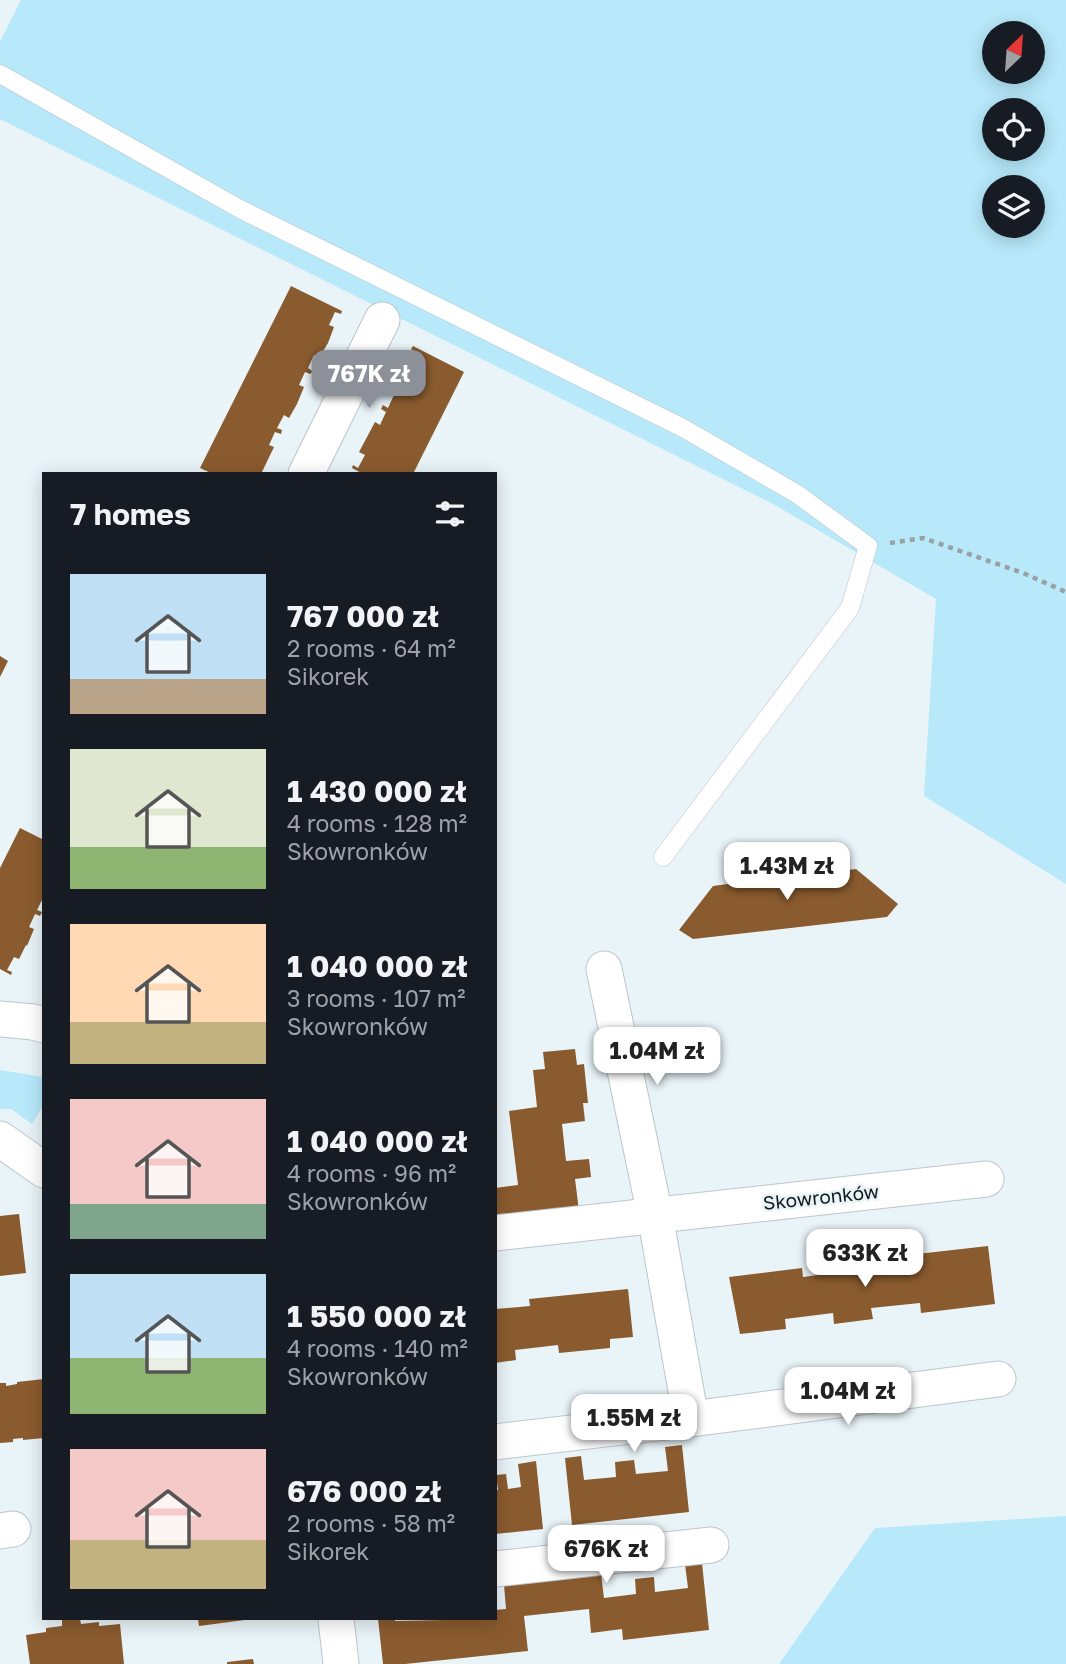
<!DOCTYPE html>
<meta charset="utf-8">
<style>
body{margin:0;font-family:"Golos Text",sans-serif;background:#20242c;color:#f1f3f6;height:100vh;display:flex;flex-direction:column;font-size:26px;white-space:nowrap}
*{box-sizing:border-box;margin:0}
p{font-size:23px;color:#9ea1a6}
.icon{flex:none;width:38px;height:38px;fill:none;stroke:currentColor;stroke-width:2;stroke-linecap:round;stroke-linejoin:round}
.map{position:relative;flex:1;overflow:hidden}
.details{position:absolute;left:42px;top:472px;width:455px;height:1148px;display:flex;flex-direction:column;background:#171b24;border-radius:0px;box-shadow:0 4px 18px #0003}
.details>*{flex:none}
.needle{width:46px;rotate:25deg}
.fabs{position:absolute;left:982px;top:21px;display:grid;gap:14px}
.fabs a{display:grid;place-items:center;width:63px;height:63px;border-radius:50%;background:#171b24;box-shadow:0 4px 18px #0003;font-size:35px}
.price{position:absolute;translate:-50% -60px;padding:0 16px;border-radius:14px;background:#fff;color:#222;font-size:23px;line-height:46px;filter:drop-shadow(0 2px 4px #0008)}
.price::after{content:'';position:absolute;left:50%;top:42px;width:21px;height:16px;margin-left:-10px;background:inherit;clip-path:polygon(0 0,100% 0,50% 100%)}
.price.on{background:#8c9099;color:#fff}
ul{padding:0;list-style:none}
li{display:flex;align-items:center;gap:21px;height:175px;padding:0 28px}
li span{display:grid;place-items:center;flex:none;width:196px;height:140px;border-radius:0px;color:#555}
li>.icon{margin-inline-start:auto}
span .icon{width:84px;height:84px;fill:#fffc;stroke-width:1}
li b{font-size:30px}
h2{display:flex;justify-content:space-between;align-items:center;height:84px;padding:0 28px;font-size:30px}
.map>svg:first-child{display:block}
.green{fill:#b7e9fb;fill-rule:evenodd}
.building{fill:#8a5b2e}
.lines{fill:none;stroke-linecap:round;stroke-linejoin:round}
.lane-casing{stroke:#bcc6ca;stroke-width:19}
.street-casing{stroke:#bcc6ca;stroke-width:37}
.path{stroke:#99a1a4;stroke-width:4.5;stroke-dasharray:5 5;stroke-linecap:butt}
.lane{stroke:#fff;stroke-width:18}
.street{stroke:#fff;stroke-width:35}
.labels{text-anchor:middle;stroke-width:5;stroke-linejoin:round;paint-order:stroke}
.street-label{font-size:19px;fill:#161a1b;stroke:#e9f4f8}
</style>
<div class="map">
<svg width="1066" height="1664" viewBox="0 0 1066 1664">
<rect width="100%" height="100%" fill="#e9f4f8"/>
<!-- green -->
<g class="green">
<path d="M21,0H1066V884L924,796L936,599L773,504L0,119V42ZM994,33H1032V72H994ZM994,110H1032V149H994ZM994,187H1032V226H994Z"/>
<path d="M0,1070L44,1077V1104L32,1124L11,1109H0Z"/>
<path d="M1066,1516V1664H779L875,1528Z"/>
</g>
<!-- building -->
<g class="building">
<path d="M291,286L342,311L341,314L335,312L329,325L334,327L328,343L319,358L314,355L308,368L312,371V372L310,374L305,372L299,385L304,387L297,404L289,418L284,415L277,428L282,430L281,434L275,432L269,445L274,447L261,474H213L200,468Z"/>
<path d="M413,346L464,372L413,474H363L352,468L353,465L358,468L365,455L359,452L375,422L380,425L386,412L381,409L383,405L388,408L394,395L390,392L397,375L405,362L409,365L416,352L411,349Z"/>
<path d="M0,656L8,661L0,677Z"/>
<path d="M20,828L44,840V896L37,910L42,912L40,916L35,914L29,927L34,929L27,946L26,945L19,959L14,957L7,970L12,972L11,975L0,969V868Z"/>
<path d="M792,866L793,871L840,866V871L856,869L898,904L887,917L693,939L679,930L713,886L728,884L727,879L775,874L774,868Z"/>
<path d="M575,1049L577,1065L584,1064L588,1103H583L585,1121L562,1124L566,1161L589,1159L591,1177L575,1179L579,1211L495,1220V1188L518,1185L509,1111L537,1107L533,1070L545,1069L543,1052Z"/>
<path d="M19,1214L26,1273L0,1276V1216Z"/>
<path d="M988,1246L995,1304L921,1313L920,1303L871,1308L873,1319L834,1324L833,1313L785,1319L786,1329L740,1334L729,1277L802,1268L803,1277L840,1272L839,1264L855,1262L856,1270L892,1266L891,1257Z"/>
<path d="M628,1289L633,1337L610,1339V1348L559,1353L558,1345L515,1350L516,1360L495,1363V1309L530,1306L529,1299Z"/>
<path d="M44,1379V1438L23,1440V1438L13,1439V1442L0,1443V1383H6V1386L17,1384V1382Z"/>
<path d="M682,1445L689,1512L572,1525L565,1458L581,1456L584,1480L616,1477L615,1462L634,1460L636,1474L668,1471L665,1447Z"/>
<path d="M536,1461L543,1529L495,1534V1490H498L496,1475L506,1474L508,1489L521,1487L518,1464Z"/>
<path d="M702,1563L709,1630L623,1640L622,1629L591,1633L589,1609L524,1616L528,1651L405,1664H383L378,1619H395V1621L495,1619V1610L506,1609L504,1585L601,1574L604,1598L636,1594L635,1579L654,1577L655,1592L688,1588L685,1564Z"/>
<path d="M62,1619H80L81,1624L99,1622V1626L120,1624L124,1664H30L26,1635L46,1632V1628L62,1626Z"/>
<path d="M198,1619H245V1620L199,1626Z"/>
<path d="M253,1659L254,1664H227V1662Z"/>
</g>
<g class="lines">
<defs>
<path id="lane" d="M0,74L240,209L683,428L797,494L868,546L850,608L663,857"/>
<g id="street">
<path d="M306,474L382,320"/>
<path d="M0,1019L33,1022L44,1025"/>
<path d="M0,1139L44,1170"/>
<path d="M495,1233L986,1179"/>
<path d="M691,1419L998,1379"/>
<path d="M495,1442L691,1419L655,1215L604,969"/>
<path d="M0,1531L13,1529"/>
<path d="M495,1569L711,1545"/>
<path d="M336,1619L341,1664"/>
</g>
</defs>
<!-- lane casing -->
<use href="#lane" class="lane-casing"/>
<!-- street casing -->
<use href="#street" class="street-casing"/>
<!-- path -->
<path class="path" d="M890,543L923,538L1023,573L1066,592"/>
<!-- lane -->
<use href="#lane" class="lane"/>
<!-- street -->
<use href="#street" class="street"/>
</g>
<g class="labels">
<!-- street labels -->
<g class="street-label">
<text transform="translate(821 1197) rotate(-6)" y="7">Skowronków</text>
</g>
</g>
</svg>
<div class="fabs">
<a><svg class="needle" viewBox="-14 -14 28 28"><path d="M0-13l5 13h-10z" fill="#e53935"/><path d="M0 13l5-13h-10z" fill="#9ea1a6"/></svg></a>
<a><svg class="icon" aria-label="locate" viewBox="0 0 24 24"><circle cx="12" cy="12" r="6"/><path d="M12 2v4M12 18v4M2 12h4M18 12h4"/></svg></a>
<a><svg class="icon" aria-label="layers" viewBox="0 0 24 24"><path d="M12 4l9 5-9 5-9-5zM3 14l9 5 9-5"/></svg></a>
</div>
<b class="price on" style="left:369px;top:410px">767K zł</b>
<b class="price" style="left:787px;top:902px">1.43M zł</b>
<b class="price" style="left:657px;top:1087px">1.04M zł</b>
<b class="price" style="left:865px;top:1289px">633K zł</b>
<b class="price" style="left:848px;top:1427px">1.04M zł</b>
<b class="price" style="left:634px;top:1454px">1.55M zł</b>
<b class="price" style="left:606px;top:1585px">676K zł</b>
<section class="details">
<h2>7 homes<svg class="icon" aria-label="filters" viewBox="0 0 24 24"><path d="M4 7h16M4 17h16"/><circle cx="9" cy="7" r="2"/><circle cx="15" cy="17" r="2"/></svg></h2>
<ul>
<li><span style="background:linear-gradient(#bfe0f5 75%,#b9a48a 0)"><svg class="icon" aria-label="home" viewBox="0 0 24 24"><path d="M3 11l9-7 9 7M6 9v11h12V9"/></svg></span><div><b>767 000 zł</b><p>2 rooms · 64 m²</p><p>Sikorek</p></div></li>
<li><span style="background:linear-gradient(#dfe7d0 70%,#8fb573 0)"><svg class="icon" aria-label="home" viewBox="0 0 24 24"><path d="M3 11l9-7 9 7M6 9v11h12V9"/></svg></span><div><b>1 430 000 zł</b><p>4 rooms · 128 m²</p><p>Skowronków</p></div></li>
<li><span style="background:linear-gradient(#ffd9b3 70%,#c2b280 0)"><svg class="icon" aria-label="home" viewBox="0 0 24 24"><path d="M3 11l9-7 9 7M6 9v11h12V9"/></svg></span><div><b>1 040 000 zł</b><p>3 rooms · 107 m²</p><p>Skowronków</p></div></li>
<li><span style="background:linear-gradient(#f6c9c9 75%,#7fa58c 0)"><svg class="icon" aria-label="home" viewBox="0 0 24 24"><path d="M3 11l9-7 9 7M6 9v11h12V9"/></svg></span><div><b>1 040 000 zł</b><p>4 rooms · 96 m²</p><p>Skowronków</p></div></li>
<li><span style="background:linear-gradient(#bfe0f5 60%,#8fb573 0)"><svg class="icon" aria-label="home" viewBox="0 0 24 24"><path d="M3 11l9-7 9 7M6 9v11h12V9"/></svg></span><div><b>1 550 000 zł</b><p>4 rooms · 140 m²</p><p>Skowronków</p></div></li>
<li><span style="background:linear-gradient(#f6c9c9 65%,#c2b280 0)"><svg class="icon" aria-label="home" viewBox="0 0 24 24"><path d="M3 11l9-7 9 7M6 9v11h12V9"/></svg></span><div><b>676 000 zł</b><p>2 rooms · 58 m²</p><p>Sikorek</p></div></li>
</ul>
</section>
</div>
